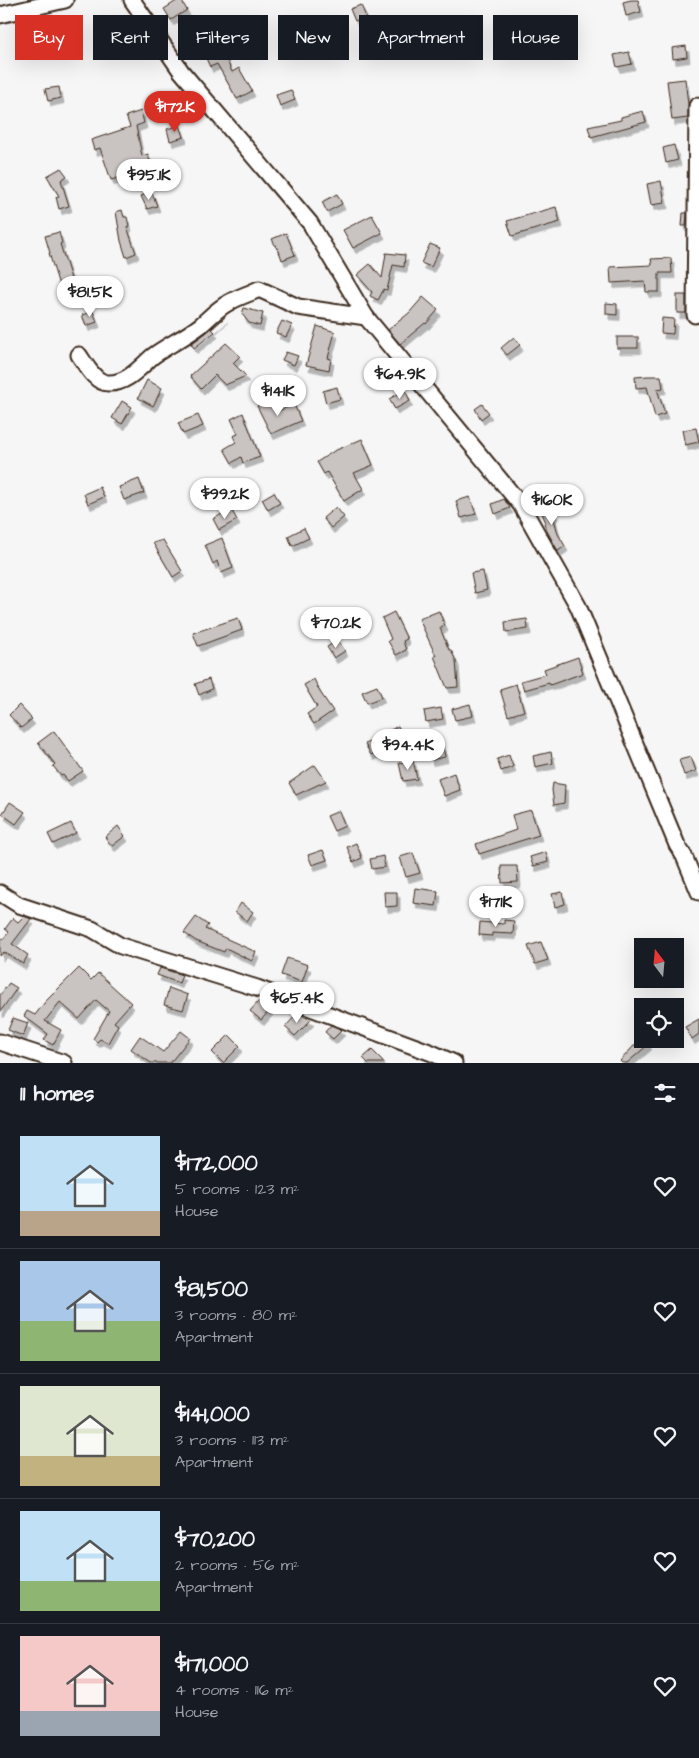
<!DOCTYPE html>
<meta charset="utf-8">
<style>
body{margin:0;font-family:"Architects Daughter",sans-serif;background:#242831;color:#f1f3f6;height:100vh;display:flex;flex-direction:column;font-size:19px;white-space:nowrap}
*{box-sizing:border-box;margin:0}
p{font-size:16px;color:#9ea1a6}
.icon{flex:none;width:28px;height:28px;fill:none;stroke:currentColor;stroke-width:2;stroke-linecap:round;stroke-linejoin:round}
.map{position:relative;height:1063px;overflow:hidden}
.panel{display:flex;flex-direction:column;background:#171b24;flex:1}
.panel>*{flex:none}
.hud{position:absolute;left:15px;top:15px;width:670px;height:45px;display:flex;gap:10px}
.needle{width:32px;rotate:344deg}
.tools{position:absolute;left:634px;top:938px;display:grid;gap:10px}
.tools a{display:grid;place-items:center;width:50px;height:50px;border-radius:0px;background:#171b24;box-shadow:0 5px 20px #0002;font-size:25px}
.price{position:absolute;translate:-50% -42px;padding:0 11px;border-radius:18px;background:#fff;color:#222;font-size:16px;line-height:32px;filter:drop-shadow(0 1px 2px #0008)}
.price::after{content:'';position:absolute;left:50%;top:30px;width:15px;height:11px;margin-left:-8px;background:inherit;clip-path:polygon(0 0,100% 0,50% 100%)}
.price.active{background:#d93025;color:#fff}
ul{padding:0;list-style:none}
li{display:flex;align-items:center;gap:15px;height:125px;padding:0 20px}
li+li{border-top:1px solid #363941}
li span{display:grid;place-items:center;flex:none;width:140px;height:100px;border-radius:0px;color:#555}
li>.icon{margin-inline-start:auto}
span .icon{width:60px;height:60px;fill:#fffc;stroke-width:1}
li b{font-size:21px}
h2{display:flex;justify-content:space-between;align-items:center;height:60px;padding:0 20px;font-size:21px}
.tag{padding:0 18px;border-radius:0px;background:#171b24;box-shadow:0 5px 20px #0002;font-size:18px;line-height:45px}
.tag.active{background:#d93025;color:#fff}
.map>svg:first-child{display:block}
.building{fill:#c9c3c1;stroke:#3b2a1e;filter:url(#shadow)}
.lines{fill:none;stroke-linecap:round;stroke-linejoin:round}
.street-casing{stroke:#3b2a1e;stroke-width:19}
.street{stroke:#fff;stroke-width:15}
</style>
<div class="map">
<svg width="699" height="1063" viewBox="0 0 699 1063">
<defs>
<filter id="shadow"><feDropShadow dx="3" dy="5.5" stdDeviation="0" flood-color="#0004"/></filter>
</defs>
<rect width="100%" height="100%" fill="#f7f6f6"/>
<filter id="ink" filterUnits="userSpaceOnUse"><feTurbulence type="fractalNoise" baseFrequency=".02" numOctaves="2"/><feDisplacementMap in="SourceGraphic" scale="10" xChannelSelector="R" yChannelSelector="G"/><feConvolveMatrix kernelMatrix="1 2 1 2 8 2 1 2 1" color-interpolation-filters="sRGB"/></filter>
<g filter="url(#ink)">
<!-- building -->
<g class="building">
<path d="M178,0H181L187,10L171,20L164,9Z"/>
<path d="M631,0H638L641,12L626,16L623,2Z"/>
<path d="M361,5L366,17L355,21L350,9Z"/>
<path d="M686,46L687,57L673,59L672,48Z"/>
<path d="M222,49L232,72L239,68L252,91L237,99L217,64L210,67L205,56Z"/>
<path d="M629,52L632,64L617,67L614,55Z"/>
<path d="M685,79L688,104V118L672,120L667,81Z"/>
<path d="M59,87L61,98L48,101L45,89Z"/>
<path d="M291,90L295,100L280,106L276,95Z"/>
<path d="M141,111L144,123L136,126L142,156L148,154L152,169L121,176V177L111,180L100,148L94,150L91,140L130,127L126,116Z"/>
<path d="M643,111L646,122L591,137L588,127L621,120V117Z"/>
<path d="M180,125L184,137L170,141L167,129Z"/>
<path d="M674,145L678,160L666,163L663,148Z"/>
<path d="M61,168L67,176L61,180L69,206L59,209L56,197L59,196L47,176Z"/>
<path d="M661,181L665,203L651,205L647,184Z"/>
<path d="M152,192L157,206L147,209L141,196Z"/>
<path d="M337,194L342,204L327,212L322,202Z"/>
<path d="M556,207L560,222L512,236L507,221Z"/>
<path d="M122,210L124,217H127L129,226L127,227L136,253L126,257L121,241L116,212Z"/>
<path d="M683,213H687L686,226H682Z"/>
<path d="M372,215L382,233L353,248L343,230Z"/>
<path d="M59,232L62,243L60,244L74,288L61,292L49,253H50L45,236Z"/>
<path d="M286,233L295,255L282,260L278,248L277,249L272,239Z"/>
<path d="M430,244L440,248L431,267L421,263Z"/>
<path d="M386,253L405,255L404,267L393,265L387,290L384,289L378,300L370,296L372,292L357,275L370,264L382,278Z"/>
<path d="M671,258L672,273H659V292H646L645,281L611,283L610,267L652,265L651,259Z"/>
<rect x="677" y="295" width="9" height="18"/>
<path d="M423,297L438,310L426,324L425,323L400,344L388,330L409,313Z"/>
<path d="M606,303L617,304V315L606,314Z"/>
<path d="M244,308L263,313L260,326L249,323L242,314Z"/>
<path d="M93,311L97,322L86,326L82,315Z"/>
<path d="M225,317L212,329L215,332L194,348L191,344L207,332Z"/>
<path d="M662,318L674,319L673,334L661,333Z"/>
<path d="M282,321L292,325L286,337L276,333Z"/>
<path d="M317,326L335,332L328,358L331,359L329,370L306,365Z"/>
<path d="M514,337L520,345L507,355L501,348Z"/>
<rect x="617" y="337" width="21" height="11"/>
<path d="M226,343L240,356L233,363L246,376L225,385L215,375L201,389L190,376Z"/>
<path d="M286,352L298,356L294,365L282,360Z"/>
<path d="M648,376H661L663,388L657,389L665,414L655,417L647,387L636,388L635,377Z"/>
<path d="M147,380L162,388L153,406L138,398Z"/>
<path d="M337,387L340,399L326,403L323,391Z"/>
<path d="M405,390L410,401L395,409L389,399Z"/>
<path d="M270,400L276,412L294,404L301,421L271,434L257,406Z"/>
<path d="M122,401L132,407L122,424L112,418Z"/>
<path d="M482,404L489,413L481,419L475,409Z"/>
<path d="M243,413L260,457L243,463L241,457L232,463L224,449L236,442L233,436L238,434L231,419Z"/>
<path d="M198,415L203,426L183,434L178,423Z"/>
<path d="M696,428L699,442L685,445L682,430Z"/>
<path d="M362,439L373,465L354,473L363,489L344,501L327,472L324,474L317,462L334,451Z"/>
<path d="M139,479L144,493L124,500L119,487Z"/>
<path d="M100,487L104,497L88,504L84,494Z"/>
<path d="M540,488L543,497L532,501L529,492Z"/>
<path d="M274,492L280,503L268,510L262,499Z"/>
<path d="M470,497L476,514L461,518L456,501Z"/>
<path d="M504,499L510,508L495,514L492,504Z"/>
<path d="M551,503L555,514L553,515L558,534L565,546L558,551L547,531L544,523H546L540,508Z"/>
<path d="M336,507L344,517L331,528L323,518Z"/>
<path d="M231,509L237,520L219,530L213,519Z"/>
<path d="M304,528L309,538L292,546L288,536Z"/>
<path d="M222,538L233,568L221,573L217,561L213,564L205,545Z"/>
<path d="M163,540L182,571L173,577L153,543Z"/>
<path d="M483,571L487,590L475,593L471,573Z"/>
<path d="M439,611L445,626L440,628L449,650H451L456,661L458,687L447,688L434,656H436L419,619Z"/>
<path d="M394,612L407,639L403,641L406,650L396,655L388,641L391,639L382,618Z"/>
<path d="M238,618L242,630L198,646L193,633Z"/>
<path d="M527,619L528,629L506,632L505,622Z"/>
<path d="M338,640L345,651L334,658L327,647Z"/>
<path d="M578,657L583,673L550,685L549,683L524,690L521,681L546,674L544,669Z"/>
<path d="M209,679L212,689L199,695L195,684Z"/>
<path d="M314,679L320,692L333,711L314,724L307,714L317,707L304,685Z"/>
<path d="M516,684L524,711L508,716L500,689Z"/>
<path d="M377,686L382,697L367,703L362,692Z"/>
<path d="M470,704L473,716L455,720L452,709Z"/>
<path d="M19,705L32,719L21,728L9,715Z"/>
<path d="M441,708L443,719L426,722L424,711Z"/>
<path d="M398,726L404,740L371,755L365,744Z"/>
<path d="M54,731L83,771L68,781L63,775L61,776L53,766L55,764L38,743Z"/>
<path d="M443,746L445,757L430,760L428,749Z"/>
<path d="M551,752L553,763L535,767L533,756Z"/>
<path d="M509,755L513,767L501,771L497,759Z"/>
<path d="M691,757L696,771L684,775L679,760Z"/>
<path d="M413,760L417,779L403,781L399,763Z"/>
<path d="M315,765L326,781L296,795L289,783Z"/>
<path d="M454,773L460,790L444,796L438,779Z"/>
<path d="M553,783L565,785L564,803L554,805L552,790Z"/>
<path d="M10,802L25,812L16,824L2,814Z"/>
<path d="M531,810L539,835L479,854L476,844L516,830L512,815Z"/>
<path d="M339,811L345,826L334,831L327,816Z"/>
<path d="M71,823L76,833L53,844L48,834Z"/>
<path d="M118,826L125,836L112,846L105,837Z"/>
<path d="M356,843L362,858L353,862L347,847Z"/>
<path d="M323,850L327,860L312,865L308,855Z"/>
<path d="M546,852L548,862L533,866L530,857Z"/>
<path d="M413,853L420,873L406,877L400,857Z"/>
<path d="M383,856L385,867L372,869L370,859Z"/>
<path d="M501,866H517L518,882L502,883Z"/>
<path d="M415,888L438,891L436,906L413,903Z"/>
<path d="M384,892H397V906L385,907Z"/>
<path d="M562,892L565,904L555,907L552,894Z"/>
<path d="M241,903L253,912L247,921L235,912Z"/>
<path d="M24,916L31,919L12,944L28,955L23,964L4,952L0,956V937L3,939L9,932L5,929L13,918L18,922Z"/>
<path d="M196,917L208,925L205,929L256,952L252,961L226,948L224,952L196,941L184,933Z"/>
<path d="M504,920L514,921L513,934L492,933V936L479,935L480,922L504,924Z"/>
<path d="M541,942L548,960L535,964L528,946Z"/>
<path d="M287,958L308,965L302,982L281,975Z"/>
<path d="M79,968L91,980L98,973L131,1003L114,1022L118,1025L108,1043L100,1039L97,1042L93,1039L109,1011L96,1000L79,1019L60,1002L45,1021L61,1030L53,1045L44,1040L48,1034L24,1016L27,1011L35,1015L45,1002Z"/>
<path d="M160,968L182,975L179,983L157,975Z"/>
<path d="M9,983L17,988L0,1012V995Z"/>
<path d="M169,988L188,995L183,1010L164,1005Z"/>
<path d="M259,1001L270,1010L261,1020L250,1011Z"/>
<path d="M298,1013L311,1020L295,1036L285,1027Z"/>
<path d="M13,1018L28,1023L23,1036L8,1030Z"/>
<path d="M699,1019V1034L692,1039L685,1027Z"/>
<path d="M331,1025L342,1030L333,1039L325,1032Z"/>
<path d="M181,1031L190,1038L170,1063H151L131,1049L140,1036L163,1052Z"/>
<path d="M229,1035L240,1046L223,1063L212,1052Z"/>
<path d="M642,1037L649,1044L627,1063H622L620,1061Z"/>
<path d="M372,1050L385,1063H368L363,1058Z"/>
</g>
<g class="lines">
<defs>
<g id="street">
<path d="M132,0L181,71L310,223L366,317L521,505L578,606L677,845L684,856L699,892"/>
<path d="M0,15L65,0"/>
<path d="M695,315L697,106"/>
<path d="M79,355C86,365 95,383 108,383C127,384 140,367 153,356C168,345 186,337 201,325C210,317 217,309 228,303C238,297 249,294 259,289L298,307L366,317"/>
<path d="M0,893L19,905L92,929L121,946L257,988L432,1053L454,1063"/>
<path d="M0,1042L64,1063"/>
</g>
</defs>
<!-- street casing -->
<use href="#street" class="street-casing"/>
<!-- street -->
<use href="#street" class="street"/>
</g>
</g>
</svg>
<div class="tools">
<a><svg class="needle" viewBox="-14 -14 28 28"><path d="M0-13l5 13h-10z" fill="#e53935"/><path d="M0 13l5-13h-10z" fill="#9ea1a6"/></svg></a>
<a><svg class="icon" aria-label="locate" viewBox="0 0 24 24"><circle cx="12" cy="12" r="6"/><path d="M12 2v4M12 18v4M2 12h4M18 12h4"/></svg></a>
</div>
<b class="price active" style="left:175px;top:133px">$172K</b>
<b class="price" style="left:149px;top:201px">$95.1K</b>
<b class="price" style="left:90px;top:318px">$81.5K</b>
<b class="price" style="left:400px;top:400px">$64.9K</b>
<b class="price" style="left:278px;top:417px">$141K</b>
<b class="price" style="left:225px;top:520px">$99.2K</b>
<b class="price" style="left:552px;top:526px">$160K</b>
<b class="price" style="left:336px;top:649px">$70.2K</b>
<b class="price" style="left:408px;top:771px">$94.4K</b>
<b class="price" style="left:496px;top:928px">$171K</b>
<b class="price" style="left:297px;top:1024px">$65.4K</b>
<div class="hud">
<a class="tag active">Buy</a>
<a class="tag">Rent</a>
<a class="tag">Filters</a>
<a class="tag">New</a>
<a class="tag">Apartment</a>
<a class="tag">House</a>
</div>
</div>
<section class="panel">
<h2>11 homes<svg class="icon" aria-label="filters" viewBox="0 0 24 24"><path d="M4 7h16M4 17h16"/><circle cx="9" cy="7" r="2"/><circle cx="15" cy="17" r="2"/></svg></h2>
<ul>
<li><span style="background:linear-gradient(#bfe0f5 75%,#b9a48a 0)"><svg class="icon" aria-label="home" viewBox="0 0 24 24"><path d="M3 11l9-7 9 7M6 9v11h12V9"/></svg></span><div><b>$172,000</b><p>5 rooms · 123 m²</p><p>House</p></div><svg class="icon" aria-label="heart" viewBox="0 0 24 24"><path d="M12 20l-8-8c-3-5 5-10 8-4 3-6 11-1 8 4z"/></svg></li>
<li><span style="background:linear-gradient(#a9c7e8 60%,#8fb573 0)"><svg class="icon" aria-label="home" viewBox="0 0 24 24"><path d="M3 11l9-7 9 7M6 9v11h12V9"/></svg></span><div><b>$81,500</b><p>3 rooms · 80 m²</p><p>Apartment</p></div><svg class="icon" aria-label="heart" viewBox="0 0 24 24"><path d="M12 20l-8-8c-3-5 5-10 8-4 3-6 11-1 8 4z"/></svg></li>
<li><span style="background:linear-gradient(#dfe7d0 70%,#c2b280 0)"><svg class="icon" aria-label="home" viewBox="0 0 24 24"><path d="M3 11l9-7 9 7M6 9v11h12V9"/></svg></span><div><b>$141,000</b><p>3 rooms · 113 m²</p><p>Apartment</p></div><svg class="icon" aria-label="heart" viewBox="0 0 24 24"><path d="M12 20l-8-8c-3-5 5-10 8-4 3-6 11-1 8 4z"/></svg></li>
<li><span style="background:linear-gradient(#bfe0f5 70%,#8fb573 0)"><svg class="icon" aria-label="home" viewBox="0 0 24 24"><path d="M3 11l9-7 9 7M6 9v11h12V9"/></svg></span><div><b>$70,200</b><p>2 rooms · 56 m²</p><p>Apartment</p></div><svg class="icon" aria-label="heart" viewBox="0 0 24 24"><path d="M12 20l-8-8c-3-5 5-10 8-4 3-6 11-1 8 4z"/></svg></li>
<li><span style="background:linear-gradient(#f6c9c9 75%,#9aa5b1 0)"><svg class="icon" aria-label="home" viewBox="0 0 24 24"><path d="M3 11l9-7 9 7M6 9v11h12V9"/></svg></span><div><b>$171,000</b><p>4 rooms · 116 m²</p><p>House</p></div><svg class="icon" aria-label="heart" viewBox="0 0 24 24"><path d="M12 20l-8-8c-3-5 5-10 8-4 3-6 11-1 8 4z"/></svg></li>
</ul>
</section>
